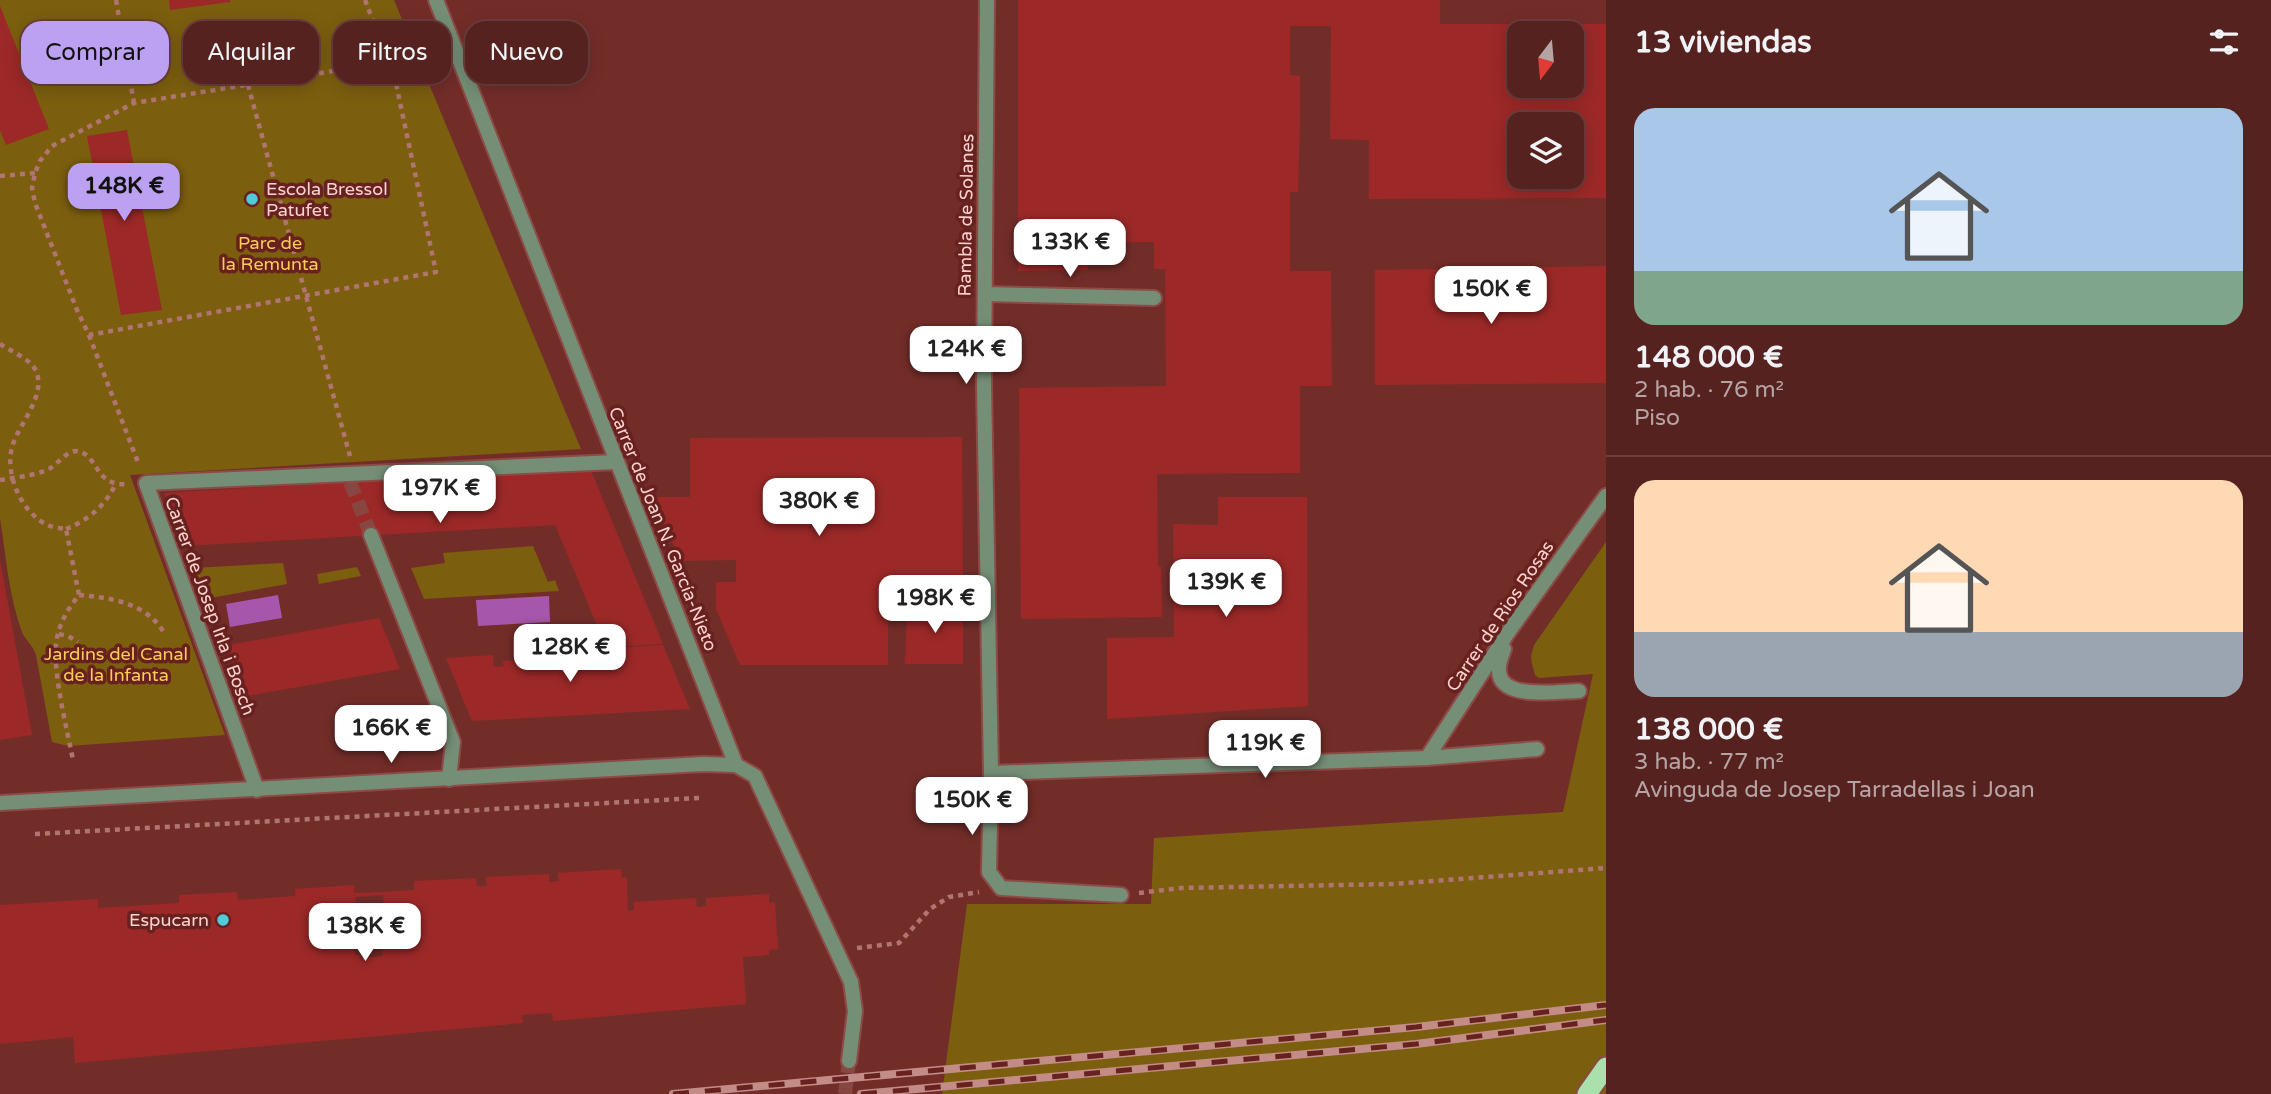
<!DOCTYPE html>
<html lang="es">
<meta charset="utf-8">
<style>
body{margin:0;font-family:"Varela Round",sans-serif;background:#5c2a28;color:#f1f3f6;height:100vh;display:flex;flex-direction:column;font-size:26px;white-space:nowrap}
*{box-sizing:border-box;margin:0}
p{font-size:23px;color:#b6a4a4}
.icon{flex:none;width:38px;height:38px;fill:none;stroke:currentColor;stroke-width:2;stroke-linecap:round;stroke-linejoin:round}
.map{position:relative;flex:1;overflow:hidden}
.side{display:flex;flex-direction:column;background:#56221f;width:665px}
.side>*{flex:none}
.banner{position:absolute;left:21px;top:21px;width:665px;height:63px;display:flex;gap:14px}
.needle{width:46px;rotate:196deg}
.controls{position:absolute;left:1507px;top:21px;display:grid;gap:14px}
.controls a{display:grid;place-items:center;width:77px;height:77px;border-radius:14px;background:#56221f;box-shadow:0 4px 18px #0003,0 0 0 2px #6c3f3d;font-size:35px}
.price{position:absolute;translate:-50% -60px;padding:0 16px;border-radius:14px;background:#fff;color:#222;font-size:23px;line-height:46px;filter:drop-shadow(0 2px 4px #0008)}
.price::after{content:'';position:absolute;left:50%;top:42px;width:21px;height:16px;margin-left:-10px;background:inherit;clip-path:polygon(0 0,100% 0,50% 100%)}
.price.current{background:#bca0f2;color:#111}
ul{padding:0;list-style:none}
li{display:grid;align-content:center;gap:14px;height:371px;padding:0 28px}
li+li{border-top:2px solid #6c3f3d}
li span{display:grid;place-items:center;height:217px;border-radius:21px;color:#555}
li>.icon{margin-inline-start:auto}
span .icon{width:126px;height:126px;fill:#fffc;stroke-width:1}
li b{font-size:30px}
h2{display:flex;justify-content:space-between;align-items:center;height:84px;padding:0 28px;font-size:30px}
.chip{padding:0 24px;border-radius:21px;background:#56221f;box-shadow:0 4px 18px #0003,0 0 0 2px #6c3f3d;font-size:24px;line-height:63px}
.chip.current{background:#bca0f2;color:#111}
main{display:flex;flex:1;min-height:0}
.map>svg:first-child{display:block}
.green{fill:#7c5e0f}
.water{fill:#a757ab}
.building{fill:#9c2928;fill-rule:evenodd}
.lines{fill:none;stroke-linecap:round;stroke-linejoin:round}
.minor-tunnel{stroke:#884641;stroke-width:14;stroke-dasharray:14 7;stroke-linecap:butt}
.minor-casing{stroke:#8c4b46;stroke-width:18}
.trunk-casing{stroke:#8c4b46;stroke-width:23}
.path{stroke:#b07571;stroke-width:4.5;stroke-dasharray:5 5;stroke-linecap:butt}
.minor{stroke:#758e76;stroke-width:14}
.trunk{stroke:#a9e0ac;stroke-width:19}
.rail-casing{stroke:#c38c87;stroke-width:8}
.rail{stroke:#67211f;stroke-width:5;stroke-dasharray:16;stroke-linecap:butt}
.poi-dot{fill:#52cbd9;stroke:#67211f;stroke-width:2.5}
.labels{text-anchor:middle;dominant-baseline:central;stroke-width:7;stroke-linejoin:round;paint-order:stroke}
.poi-label{font-size:18px;fill:#fdd1cc;stroke:#67211f;text-anchor:start}
.street-label{font-size:18px;fill:#fdd1cc;stroke:#67211f}
.park-label{font-size:18px;fill:#fecc55;stroke:#67211f}
</style>
<main>
<div class="map">
<svg width="1606" height="1094" viewBox="0 0 1606 1094">
<rect width="100%" height="100%" fill="#732d29"/>
<g class="green">
<path d="M0,0H394L581,449L130,475L225,735L68,746L52,742L36,655C33,645 26,641 22,632C9,597 6,556 0,518Z"/>
<polygon points="1606,542 1606,1094 942,1094 967,904 1151,904 1154,838 1563,812 1593,674 1539,678 1535,675 1532,664 1531,656 1534,645"/>
<polygon points="533,546 548,582 555,580 559,591 424,599 411,568 445,563 443,553"/>
<polygon points="283,563 287,584 205,599 193,568"/>
<polygon points="357,567 361,576 319,584 317,574"/>
</g>
<g class="water">
<polygon points="278,595 282,618 230,627 226,604"/>
<polygon points="549,596 550,622 478,626 476,600"/>
</g>
<g class="building">
<polygon points="169,0 230,0 230,2 170,10"/>
<path d="M1018,0H1440V24H1606V198L1369,199V140L1330,139L1331,26H1290V75L1300,76V123L1298,192H1290V271H1331L1332,386H1300V473L1157,474L1158,566L1161,567L1162,617L1021,619L1019,388L1166,386L1165,269H1154V242H1087L1088,270L1018,271ZM1519,33H1572V86H1519ZM1519,124H1572V177H1519Z"/>
<polygon points="0,6 49,129 6,145 0,130"/>
<polygon points="127,130 162,310 121,315 87,136"/>
<polygon points="1606,266 1606,383 1375,385 1375,270"/>
<polygon points="962,437 963,581 888,581 888,665 740,665 716,609 716,582 736,582 736,560 682,561 649,497 690,497 690,438"/>
<polygon points="590,468 663,644 606,647 555,525 184,546 164,493"/>
<polygon points="1218,497 1307,497 1308,706 1107,719 1107,638 1174,637 1173,524 1218,525"/>
<polygon points="0,560 32,735 0,740"/>
<polygon points="963,606 963,664 905,664 907,607"/>
<polygon points="379,618 400,669 242,697 223,646"/>
<polygon points="663,645 690,709 472,721 446,658 493,655 494,667 504,666 503,661 550,658 551,664 560,664 560,651"/>
<path d="M621,869L622,878H627L628,911L634,910L633,902L696,898L697,907L706,906V898L769,894V903L775,902L778,949L769,950V955L743,957L746,1004L553,1021L552,1013L522,1015L523,1023L75,1063L73,1037L0,1044V905L98,899V908L179,903V895L237,892L238,900L295,896V889L354,885V893L383,892L414,890V881L476,878L477,886H487L486,877L549,874V882L559,881L558,873ZM383,895L386,948H382L383,956L361,958L360,954L355,955V949H360L355,897Z"/>
</g>
<g class="lines">
<g class="minor-tunnel">
<polyline points="350,482 371,535"/>
<polyline points="845,1094 849,1061"/>
</g>
<g class="minor-casing">
<g id="minor">
<polyline points="436,0 736,765 755,776 851,982 855,1011 849,1061"/>
<polyline points="987,0 984,386 991,773 989,872 1001,888 1121,895"/>
<polyline points="985,294 1154,298"/>
<polyline points="371,535 453,742 449,779"/>
<path d="M1504,649C1502,655 1498,664 1499,671C1500,701 1559,691 1579,691"/>
<polyline points="1427,758 1507,634 1606,496"/>
<polyline points="991,773 1427,758 1537,749"/>
<polyline points="257,790 146,483 616,462"/>
<polyline points="0,803 703,764 736,765"/>
</g>
</g>
<g class="trunk-casing">
<polyline id="trunk" points="1587,1094 1606,1067"/>
</g>
<g class="path">
<polyline points="116,0 134,103"/>
<polyline points="365,0 395,79 436,272 89,335 77,310 35,203 32,188 35,173 40,161 52,146 134,103 389,62"/>
<polyline points="248,85 350,456"/>
<polyline points="0,176 35,173"/>
<polyline points="89,335 139,465"/>
<path d="M0,344C11,351 28,358 35,369C48,393 20,423 13,444C3,473 22,515 50,526C55,528 61,528 66,529L79,595C67,610 58,625 56,645C53,674 67,729 73,760"/>
<path d="M0,480C16,477 34,476 49,469C57,465 66,451 76,451C99,453 93,487 128,484"/>
<path d="M66,529C87,521 106,505 115,485"/>
<path d="M79,595C111,598 144,602 163,631"/>
<polyline points="59,634 68,636 78,642"/>
<polyline points="35,834 699,798"/>
<polyline points="1139,893 1181,888 1393,884 1606,868"/>
<polyline points="857,948 899,943 930,909 949,897 979,892"/>
</g>
<use href="#minor" class="minor"/>
<use href="#trunk" class="trunk"/>
<g class="rail-casing">
<g id="rail">
<polyline points="673,1094 1416,1027 1606,1005"/>
<polyline points="861,1094 1416,1044 1606,1020"/>
</g>
</g>
<use href="#rail" class="rail"/>
</g>
<g class="poi-dot">
<circle cx="252" cy="199" r="7"/>
<circle cx="223" cy="920" r="7"/>
</g>
<g class="labels">
<g class="poi-label">
<text x="266" y="189">Escola Bressol<tspan x="266" dy="21">Patufet</tspan></text>
<text x="209" y="920" text-anchor="end">Espucarn</text>
</g>
<g class="street-label">
<text transform="translate(966 215) rotate(-89)">Rambla de Solanes</text>
<text transform="translate(663 529) rotate(68)">Carrer de Joan N. García-Nieto</text>
<text transform="translate(210 606) rotate(70)">Carrer de Josep Irla i Bosch</text>
<text transform="translate(1500 616) rotate(-56)">Carrer de Rios Rosas</text>
</g>
<g class="park-label">
<text x="270" y="243">Parc de<tspan x="270" dy="21">la Remunta</tspan></text>
<text x="116" y="654">Jardins del Canal<tspan x="116" dy="21">de la Infanta</tspan></text>
</g>
</g>
</svg>
<div class="controls">
<a><svg class="needle" viewBox="-14 -14 28 28"><path d="M0-13l5 13h-10z" fill="#e53935"/><path d="M0 13l5-13h-10z" fill="#b6a4a4"/></svg></a>
<a><svg class="icon" aria-label="layers" viewBox="0 0 24 24"><path d="M12 4l9 5-9 5-9-5zM3 14l9 5 9-5"/></svg></a>
</div>
<b class="price current" style="left:124px;top:223px">148K €</b>
<b class="price" style="left:1070px;top:279px">133K €</b>
<b class="price" style="left:1491px;top:326px">150K €</b>
<b class="price" style="left:966px;top:386px">124K €</b>
<b class="price" style="left:440px;top:525px">197K €</b>
<b class="price" style="left:819px;top:538px">380K €</b>
<b class="price" style="left:1226px;top:619px">139K €</b>
<b class="price" style="left:935px;top:635px">198K €</b>
<b class="price" style="left:570px;top:684px">128K €</b>
<b class="price" style="left:391px;top:765px">166K €</b>
<b class="price" style="left:1265px;top:780px">119K €</b>
<b class="price" style="left:972px;top:837px">150K €</b>
<b class="price" style="left:365px;top:963px">138K €</b>
<div class="banner">
<a class="chip current">Comprar</a>
<a class="chip">Alquilar</a>
<a class="chip">Filtros</a>
<a class="chip">Nuevo</a>
</div>
</div>
<section class="side">
<h2>13 viviendas<svg class="icon" aria-label="filters" viewBox="0 0 24 24"><path d="M4 7h16M4 17h16"/><circle cx="9" cy="7" r="2"/><circle cx="15" cy="17" r="2"/></svg></h2>
<ul>
<li><span style="background:linear-gradient(#a9c7e8 75%,#7fa58c 0)"><svg class="icon" aria-label="home" viewBox="0 0 24 24"><path d="M3 11l9-7 9 7M6 9v11h12V9"/></svg></span><div><b>148 000 €</b><p>2 hab. · 76 m²</p><p>Piso</p></div></li>
<li><span style="background:linear-gradient(#ffd9b3 70%,#9aa5b1 0)"><svg class="icon" aria-label="home" viewBox="0 0 24 24"><path d="M3 11l9-7 9 7M6 9v11h12V9"/></svg></span><div><b>138 000 €</b><p>3 hab. · 77 m²</p><p>Avinguda de Josep Tarradellas i Joan</p></div></li>
</ul>
</section>
</main>
